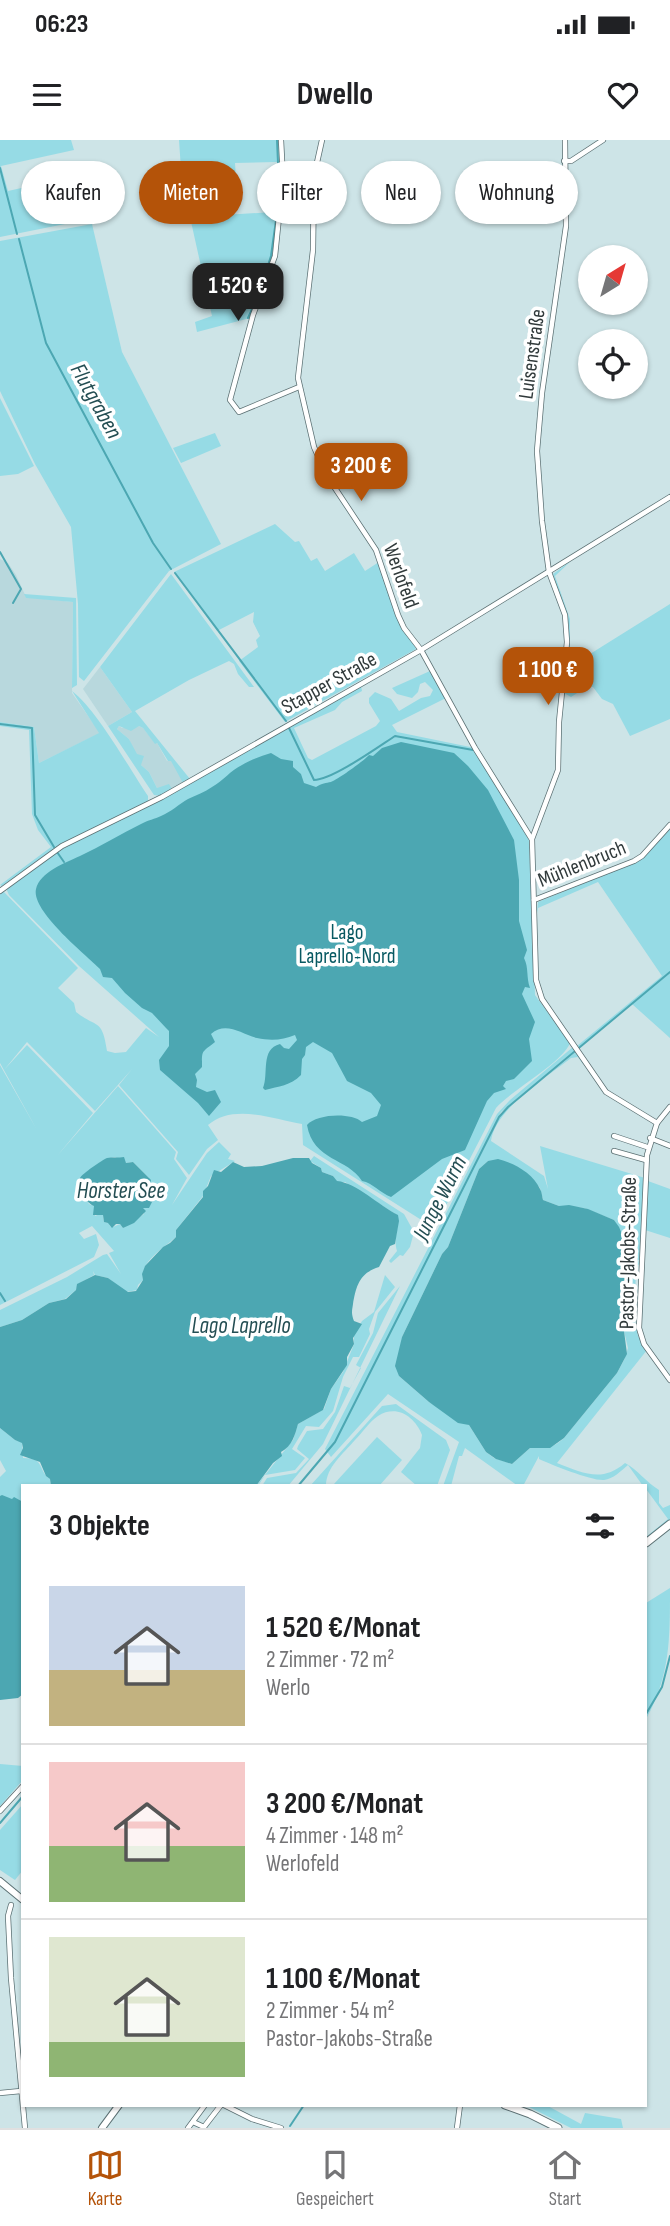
<!DOCTYPE html>
<html lang="de">
<meta charset="utf-8">
<style>
body{margin:0;font-family:"Sofia Sans Condensed",sans-serif;background:#f6f6f6;color:#202124;height:100vh;display:flex;flex-direction:column;font-size:26px;white-space:nowrap}
*{box-sizing:border-box;margin:0}
p{font-size:23px;color:#757577}
.icon{flex:none;width:38px;height:38px;fill:none;stroke:currentColor;stroke-width:2;stroke-linecap:round;stroke-linejoin:round}
.map{position:relative;flex:1;overflow:hidden}
.drawer{position:absolute;left:21px;top:1344px;width:626px;height:623px;display:flex;flex-direction:column;background:#fff;border-radius:0px;box-shadow:0 2px 5px #0004}
.drawer>*{flex:none}
.guide{position:absolute;left:21px;top:21px;width:628px;height:63px;display:flex;gap:14px}
.needle{width:46px;rotate:37deg}
.buttons{position:absolute;left:578px;top:105px;display:grid;gap:14px}
.buttons a{display:grid;place-items:center;width:70px;height:70px;border-radius:50%;background:#fff;box-shadow:0 2px 5px #0004;font-size:35px}
.price{position:absolute;translate:-50% -60px;padding:0 16px;border-radius:14px;background:#b45309;color:#fff;font-size:23px;line-height:46px;filter:drop-shadow(0 2px 4px #0008)}
.price::after{content:'';position:absolute;left:50%;top:42px;width:21px;height:16px;margin-left:-10px;background:inherit;clip-path:polygon(0 0,100% 0,50% 100%)}
.price.current{background:#222;color:#fff}
ul{padding:0;list-style:none}
li{display:flex;align-items:center;gap:21px;height:175px;padding:0 28px}
li+li{border-top:2px solid #e0e0e0}
li span{display:grid;place-items:center;flex:none;width:196px;height:140px;border-radius:0px;color:#555}
li>.icon{margin-inline-start:auto}
span .icon{width:84px;height:84px;fill:#fffc;stroke-width:1}
li b{font-size:30px}
h2{display:flex;justify-content:space-between;align-items:center;height:84px;padding:0 28px;font-size:30px}
.chip{padding:0 24px;border-radius:32px;background:#fff;box-shadow:0 2px 5px #0004;font-size:24px;line-height:63px}
.chip.current{background:#b45309;color:#fff}
.status{display:flex;justify-content:space-between;align-items:center;height:49px;padding:0 35px;background:#fff;direction:ltr}
.status svg{height:19px;fill:currentColor}
header{display:flex;justify-content:space-between;align-items:center;height:91px;padding:0 28px;background:#fff;font-size:32px;font-weight:700}
.tabs{display:flex;justify-content:space-around;align-items:center;height:98px;border-top:2px solid #e0e0e0;background:#fff;font-size:19px;color:#757577}
.tabs a{display:grid;justify-items:center;gap:4px}
.tabs .current{color:#b45309}
.map>svg:first-child{display:block}
.built{fill:#b8d8dd}
.green{fill:#96dbe5;fill-rule:evenodd}
.water{fill:#4ca7b2}
.lines{fill:none;stroke-linecap:round;stroke-linejoin:round}
.stream{stroke:#4ca7b2;stroke-width:2}
.street-casing{stroke:#5c7174;stroke-width:6}
.secondary-casing{stroke:#5c7174;stroke-width:8}
.primary-casing{stroke:#5c7174;stroke-width:9}
.street{stroke:#fff;stroke-width:4.5}
.secondary{stroke:#fff;stroke-width:6}
.primary{stroke:#fff;stroke-width:7}
.labels{text-anchor:middle;dominant-baseline:central;stroke-width:7;stroke-linejoin:round;paint-order:stroke}
.street-label{font-size:21px;fill:#313a3b;stroke:#fff}
.park-label{font-size:21px;fill:#085962;stroke:#fff}
.water-label{font-size:23px;font-style:italic;fill:#244e53;stroke:#fff}
</style>
<div class="status"><b>06:23</b><svg viewBox="0 0 49 12"><path d="M0 12V9h3v3zM5 12V6h3v6zM10 12V3h3v9zM15 12V0h3v12zM26 1h20v11H26zM47 4h2v5h-2z"/></svg></div>
<header><svg class="icon" aria-label="menu" viewBox="0 0 24 24"><path d="M4 6h16M4 12h16M4 18h16"/></svg>Dwello<svg class="icon" aria-label="heart" viewBox="0 0 24 24"><path d="M12 20l-8-8c-3-5 5-10 8-4 3-6 11-1 8 4z"/></svg></header>
<div class="map">
<svg width="670" height="1988" viewBox="0 0 670 1988">
<rect width="100%" height="100%" fill="#cde4e7"/>
<g class="built">
<polygon points="0,419 8,423 16,435 26,457 73,462 72,553 100,593 39,623 34,587 0,582"/>
<polygon points="100,527 132,572 108,586 83,549"/>
<polygon points="119,586 122,588 139,586 143,588 155,603 157,603 167,621 171,620 184,642 171,650 157,648 149,632 141,625 129,599 117,589"/>
</g>
<g class="green">
<polygon points="0,0 71,0 74,10 1,26 8,51 80,35 90,79 0,97"/>
<polygon points="179,0 279,0 281,44 276,44 277,22 235,23 238,70 184,74"/>
<polygon points="275,72 278,74 272,118 250,178 197,192 195,182 212,176 190,77"/>
<polygon points="92,84 122,212 221,404 169,431 84,541 79,537 78,464 71,387 35,324 0,251 0,101"/>
<polygon points="0,258 34,326 18,334 0,336"/>
<polygon points="215,293 221,306 181,323 173,308"/>
<polygon points="275,384 295,402 299,401 311,421 317,418 325,431 354,413 365,431 379,422 393,465 416,509 285,582 239,521 258,507 256,500 260,496 253,482 254,472 217,491 174,432"/>
<polygon points="571,421 555,436 570,479 570,521 574,524 670,464 670,579 630,596 613,564 602,559 593,547 588,546 571,557 564,553 569,486 553,434"/>
<path d="M171,434L254,547H249L238,534L234,524L229,521L189,540L135,571L190,639L283,585L287,587L361,546L362,551L342,562L335,570L294,588L308,618L312,620L376,586L380,581L369,563V558L375,552L391,559L399,571L421,558L430,556L433,550L425,542L420,544L418,552L412,558L397,554L392,548L430,531L446,558L392,585L397,592L475,608L529,700L535,855L570,903C563,922 512,950 496,968L438,1081L425,1073L422,1077L425,1079L423,1081L303,1005L302,984C273,979 233,963 208,985L218,1000L207,1009L189,1035L176,1019L178,1012L119,945L132,929L95,971L27,902L4,930L27,905L93,973L57,1016L118,946L176,1012L174,1019L187,1038L172,1065L207,1013L219,1002L231,1014L228,1019L235,1021L211,1036L203,1056L176,1090V1097C164,1108 140,1121 143,1140L138,1145L137,1150L126,1152L108,1138L95,1135L93,1131L94,1135L78,1144L76,1150L65,1159L49,1163L22,1180L0,1187V1170L67,1137L103,1115L107,1114L121,1134L109,1113L114,1111L92,1086L79,1093L84,1099L96,1094L99,1105L94,1117L0,1165V925L37,990L0,923V753L3,751L78,828L58,848L74,863L76,872C98,889 102,878 107,911L115,913L126,912L146,888L159,897L79,826L9,755L5,746L12,739L2,746L0,745L51,707L38,690L32,674L29,590L0,586V582L34,587L39,623L99,593L72,551C97,570 129,628 148,656V661L161,656L154,655L108,586L132,572L100,527ZM119,586L131,591L139,586L143,588L155,604L157,603L168,621H171L183,643L172,649L169,644L157,648L149,632L141,625L144,616L137,614L129,599L117,589ZM115,1017L126,1023L133,1022L149,1038V1048L153,1053L147,1066L143,1068L144,1074L123,1088L120,1084L113,1087L110,1086L109,1083L104,1082L103,1075L100,1074L95,1076L94,1066L89,1064L80,1051C87,1034 96,1020 115,1017Z"/>
<polygon points="24,454 76,458 77,545 72,548 73,462 26,458"/>
<polygon points="670,688 670,898 632,864 580,907 577,906 662,836 598,742 538,768 536,778 538,762 635,722"/>
<path d="M573,907L576,910L501,972L444,1084L502,973L577,911L584,921L583,924L578,917L571,918C547,937 495,969 491,1001L544,1036L548,1049L540,1006L645,1038L641,1120H638L639,1124L636,1128L634,1186L637,1189L638,1196L647,1210L557,1323C583,1333 602,1343 625,1323C638,1330 646,1342 659,1350V1363L663,1368L670,1365V1380L646,1400V1397L668,1379L646,1349V1346H643L628,1325C621,1331 613,1339 604,1340C592,1341 552,1325 539,1319V1316L523,1346H518L465,1308L462,1316H459L451,1346H443L459,1302L388,1254L331,1317L325,1309L497,974L510,960ZM488,1021L529,1035L540,1048L543,1060L559,1066L584,1068L614,1080L625,1101L624,1127L629,1153L624,1191L628,1208L624,1220L617,1233L564,1298C550,1311 546,1305 530,1308L512,1324L494,1318L486,1312L469,1285L429,1262L399,1236L402,1197L442,1114L448,1107L479,1029Z"/>
<path d="M314,1016L404,1074L414,1092L410,1107L403,1116L400,1115L391,1123L389,1121L397,1111C393,1096 400,1090 397,1075L345,1042H337L333,1036L322,1032L321,1028L310,1021Z"/>
<polygon points="648,1041 670,1049 670,1098 645,1090"/>
<polygon points="385,1135 395,1147 375,1172 369,1189 370,1194 359,1217 353,1217 343,1237 333,1271 319,1287 306,1286 292,1309 305,1318 295,1330 265,1335 258,1346 256,1346 293,1300 298,1284 324,1269 331,1249 343,1232 354,1204 354,1195 362,1181 374,1172"/>
<polygon points="400,1146 323,1304 288,1346 262,1346 267,1338 296,1333 309,1319 297,1309 298,1306 307,1291 323,1289 335,1272 344,1246 350,1248 361,1228 356,1225 373,1193 378,1173"/>
<path d="M396,1264L446,1300L450,1310L437,1346H417L401,1332L420,1308L422,1295C415,1277 397,1264 378,1276C369,1282 362,1293 355,1300C343,1314 326,1327 326,1346H310L382,1266Z"/>
<path d="M0,1288L15,1300L22,1302L23,1318C46,1318 37,1330 50,1339L51,1346H23V1362L0,1356V1337L6,1331L0,1320Z"/>
<polygon points="377,1297 402,1320 379,1346 336,1346 334,1344"/>
<path d="M670,1448C670,1499 670,1536 646,1579V1463Z"/>
<polygon points="0,1624 23,1626 23,1640 0,1666"/>
<polygon points="23,1664 23,1730 15,1740 0,1730 0,1690"/>
<polygon points="525,1965 546,1965 581,1984 585,1973 621,1979 623,1988 571,1988"/>
</g>
<g class="water">
<path d="M401,602L454,613L468,626L488,650L514,700L519,740V781L527,810L524,818C529,828 526,837 530,848L525,847L522,854L535,882L529,899L532,921L514,939L506,941L503,946L506,949L494,953L487,961L465,1010L442,1019L391,1057C380,1053 373,1043 362,1041C348,1018 313,1021 307,985C316,974 351,972 362,982L377,976L381,965L371,953L347,941L332,913L313,902L306,907L305,915L302,919L301,935C290,946 279,946 265,950L263,948C269,934 260,909 280,904L284,908L289,909L297,900L295,895C283,900 271,901 257,898C241,894 226,881 211,894L215,902C201,913 202,910 202,927L195,934L197,940L196,947L207,952L215,950L221,962L209,976L198,963L160,930L159,920L169,906V891L166,888L152,873L142,868L125,853L112,838L103,837L100,829C85,814 31,771 36,749C40,732 65,723 80,716C101,706 121,694 141,684C148,680 155,679 161,676C171,672 179,664 188,659C196,655 205,652 212,647C223,641 231,630 242,625C250,620 261,616 271,613L281,619L293,621V627L301,634L304,643L316,647C322,643 326,643 331,642C337,640 365,620 369,615L373,616L382,608Z"/>
<path d="M124,1017L126,1023L133,1022L151,1040L149,1047L155,1051L152,1057L153,1060L149,1068H143L146,1071L134,1083L123,1088L120,1084H116L112,1088L108,1083L104,1082L103,1075H93L94,1066C85,1062 77,1049 80,1038C82,1034 102,1020 107,1018C112,1017 119,1018 124,1017Z"/>
<path d="M293,1018H309L312,1023L321,1028L322,1032L333,1036L337,1041C357,1043 378,1065 398,1075L399,1081L395,1104L390,1106L379,1127C359,1133 356,1147 353,1164C352,1171 351,1173 354,1181L362,1184L353,1198L354,1204L347,1217V1225L331,1249L323,1270L298,1284C295,1295 292,1306 281,1312L282,1316L273,1323L256,1346H51L50,1339L46,1336L40,1322L20,1315L23,1308L22,1303L15,1300L0,1288V1187L22,1180L49,1163L66,1159L76,1150L77,1144L95,1135L108,1138L128,1152L136,1151L143,1140L142,1134L145,1126L163,1107L170,1103L176,1097V1090L203,1057V1051L208,1046L214,1030L221,1032L233,1022L244,1027L262,1026Z"/>
<path d="M498,1019C514,1023 533,1033 540,1049C542,1052 542,1057 543,1060L559,1066L569,1065L588,1069L614,1080L619,1087L625,1101L624,1127L628,1144L627,1173L624,1191L627,1214L617,1233L564,1298L550,1308H530L512,1324L496,1319L486,1312L469,1285L458,1283L429,1262L399,1236L395,1226L402,1197L442,1114L448,1107L479,1029L488,1021Z"/>
<polygon points="2,1355 12,1359 14,1357 23,1362 23,1554 18,1558 0,1560 0,1356"/>
</g>
<g class="lines">
<g class="stream">
<polyline points="277,0 279,46"/>
<polyline points="0,28 17,94"/>
<polyline points="277,67 278,61"/>
<polyline points="19,99 46,203 153,403 171,429"/>
<polyline points="262,144 271,116 277,73"/>
<polyline points="248,178 258,156"/>
<polyline points="0,412 21,449 13,463"/>
<polyline points="175,433 286,581"/>
<polyline points="0,584 32,588 35,675 54,707"/>
<path d="M289,588L314,640C332,640 378,607 395,596L473,610"/>
<polyline points="57,712 64,722"/>
<polyline points="0,1153 5,1161"/>
<polyline points="298,1346 335,1302 499,977 508,967 670,832"/>
<polyline points="646,1574 662,1547 670,1516"/>
<polyline points="0,1683 23,1656"/>
<polyline points="290,1986 304,1965"/>
</g>
<g class="street-casing">
<g id="street">
<polyline points="281,0 283,38 275,116 253,175 230,260 239,272 299,247"/>
<polyline points="322,0 314,36 313,110 298,238 314,307 327,336 376,410 398,475 404,488 421,510 475,608 531,698"/>
<polyline points="565,0 566,86 542,253 537,311 542,381 549,432 565,475 567,502 559,582 558,630 532,699 536,840 542,859 606,952 657,983 647,1015 639,1188 644,1204 670,1240"/>
<polyline points="564,21 571,21 603,0"/>
<polyline points="0,751 62,706 162,657 421,510 670,357"/>
<polyline points="534,760 634,721 642,716 670,685"/>
<polyline points="657,983 670,967"/>
<polyline points="614,996 647,1007"/>
<polyline points="650,998 670,1006"/>
<polyline points="614,1011 646,1020"/>
<polyline points="0,1671 23,1646"/>
<polyline points="11,1765 8,1776 11,1838 25,1988"/>
<polyline points="0,1953 21,1951"/>
<polyline points="224,1965 252,1979 281,1988"/>
<polyline points="193,1982 204,1987 221,1965"/>
<polyline points="188,1988 205,1965"/>
<polyline points="457,1988 460,1965"/>
</g>
</g>
<g class="secondary-casing">
<g id="secondary">
<polyline points="0,1741 23,1760"/>
<polyline points="102,1988 119,1965"/>
</g>
</g>
<g class="primary-casing">
<g id="primary">
<polyline points="646,1403 670,1384"/>
<polyline points="505,1965 530,1974 558,1988"/>
</g>
</g>
<use href="#street" class="street"/>
<use href="#secondary" class="secondary"/>
<use href="#primary" class="primary"/>
</g>
<g class="labels">
<g class="street-label">
<text transform="translate(532 214) rotate(-82)">Luisenstraße</text>
<text transform="translate(401 436) rotate(70)">Werlofeld</text>
<text transform="translate(329 543) rotate(-29)">Stapper Straße</text>
<text transform="translate(582 724) rotate(-22)">Mühlenbruch</text>
<text transform="translate(628 1113) rotate(-89)">Pastor-Jakobs-Straße</text>
</g>
<g class="park-label">
<text x="347" y="792">Lago<tspan x="347" dy="24">Laprello-Nord</tspan></text>
</g>
<g class="water-label">
<text transform="translate(96 261) rotate(61)">Flutgraben</text>
<text x="121" y="1051">Horster See</text>
<text transform="translate(440 1058) rotate(-63)">Junge Wurm</text>
<text x="241" y="1186">Lago Laprello</text>
</g>
</g>
</svg>
<div class="buttons">
<a><svg class="needle" viewBox="-14 -14 28 28"><path d="M0-13l5 13h-10z" fill="#e53935"/><path d="M0 13l5-13h-10z" fill="#757577"/></svg></a>
<a><svg class="icon" aria-label="locate" viewBox="0 0 24 24"><circle cx="12" cy="12" r="6"/><path d="M12 2v4M12 18v4M2 12h4M18 12h4"/></svg></a>
</div>
<b class="price current" style="left:238px;top:183px">1 520 €</b>
<b class="price" style="left:361px;top:363px">3 200 €</b>
<b class="price" style="left:548px;top:567px">1 100 €</b>
<div class="guide">
<a class="chip">Kaufen</a>
<a class="chip current">Mieten</a>
<a class="chip">Filter</a>
<a class="chip">Neu</a>
<a class="chip">Wohnung</a>
</div>
<section class="drawer">
<h2>3 Objekte<svg class="icon" aria-label="filters" viewBox="0 0 24 24"><path d="M4 7h16M4 17h16"/><circle cx="9" cy="7" r="2"/><circle cx="15" cy="17" r="2"/></svg></h2>
<ul>
<li><span style="background:linear-gradient(#c9d6e8 60%,#c2b280 0)"><svg class="icon" aria-label="home" viewBox="0 0 24 24"><path d="M3 11l9-7 9 7M6 9v11h12V9"/></svg></span><div><b>1 520 €/Monat</b><p>2 Zimmer · 72 m²</p><p>Werlo</p></div></li>
<li><span style="background:linear-gradient(#f6c9c9 60%,#8fb573 0)"><svg class="icon" aria-label="home" viewBox="0 0 24 24"><path d="M3 11l9-7 9 7M6 9v11h12V9"/></svg></span><div><b>3 200 €/Monat</b><p>4 Zimmer · 148 m²</p><p>Werlofeld</p></div></li>
<li><span style="background:linear-gradient(#dfe7d0 75%,#8fb573 0)"><svg class="icon" aria-label="home" viewBox="0 0 24 24"><path d="M3 11l9-7 9 7M6 9v11h12V9"/></svg></span><div><b>1 100 €/Monat</b><p>2 Zimmer · 54 m²</p><p>Pastor-Jakobs-Straße</p></div></li>
</ul>
</section>
</div>
<nav class="tabs">
<a class="current"><svg class="icon" aria-label="map" viewBox="0 0 24 24"><path d="M3 6l6-2 6 2 6-2v14l-6 2-6-2-6 2zM9 4v14M15 6v14"/></svg>Karte</a>
<a><svg class="icon" aria-label="saved" viewBox="0 0 24 24"><path d="M7 4h10v16l-5-4-5 4z"/></svg>Gespeichert</a>
<a><svg class="icon" aria-label="home" viewBox="0 0 24 24"><path d="M3 11l9-7 9 7M6 9v11h12V9"/></svg>Start</a>
</nav>
